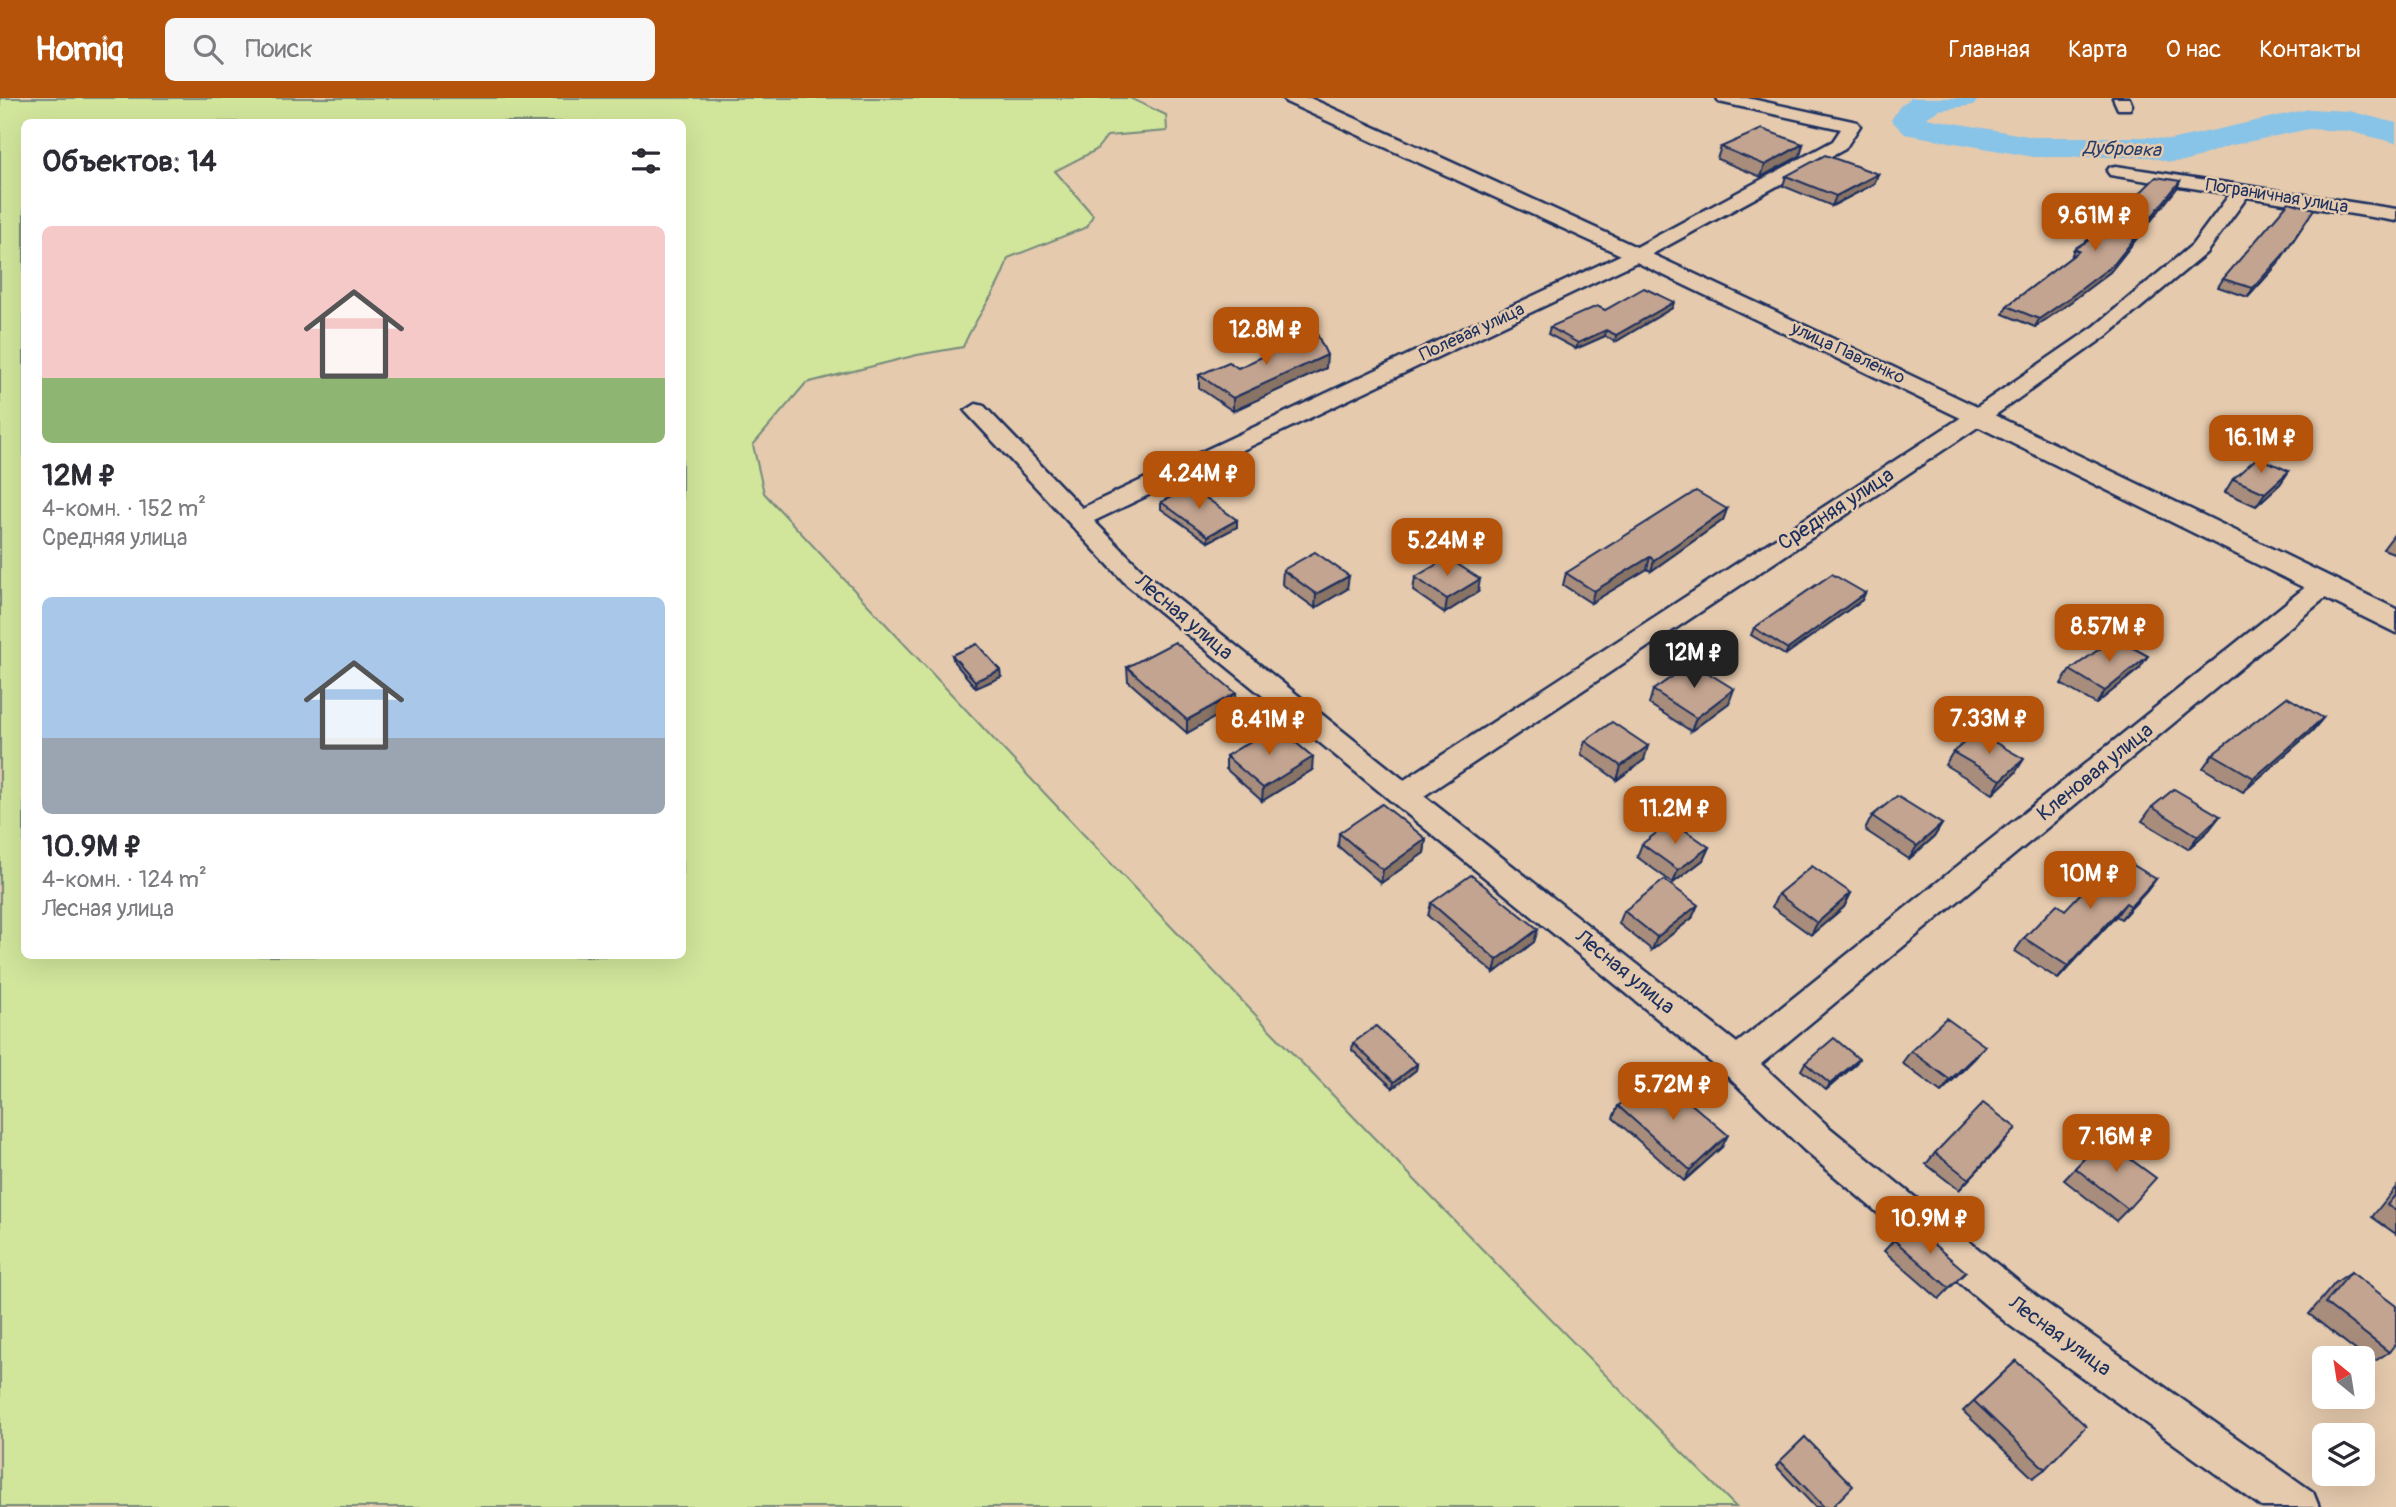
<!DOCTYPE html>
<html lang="ru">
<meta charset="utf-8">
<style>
body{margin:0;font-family:Pangolin,sans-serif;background:#f7f7f7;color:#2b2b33;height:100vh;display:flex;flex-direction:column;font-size:26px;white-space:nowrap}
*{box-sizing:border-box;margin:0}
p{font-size:23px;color:#7c7c81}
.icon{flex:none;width:38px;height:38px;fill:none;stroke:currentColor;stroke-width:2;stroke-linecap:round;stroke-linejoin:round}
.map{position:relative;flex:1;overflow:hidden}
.drawer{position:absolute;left:21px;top:21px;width:665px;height:840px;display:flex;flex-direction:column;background:#fff;border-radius:10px;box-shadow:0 7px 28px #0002}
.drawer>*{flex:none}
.needle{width:46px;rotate:330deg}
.tools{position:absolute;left:2312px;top:1248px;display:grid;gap:14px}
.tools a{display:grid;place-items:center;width:63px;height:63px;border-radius:10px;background:#fff;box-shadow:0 7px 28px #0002;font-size:35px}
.price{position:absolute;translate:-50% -60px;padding:0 16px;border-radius:14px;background:#b45309;color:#fff;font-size:23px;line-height:46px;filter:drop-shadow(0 2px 4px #0008)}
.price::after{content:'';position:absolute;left:50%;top:42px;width:21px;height:16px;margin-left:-10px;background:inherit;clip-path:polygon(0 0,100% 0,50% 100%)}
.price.active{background:#222;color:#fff}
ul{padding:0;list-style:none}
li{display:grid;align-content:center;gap:14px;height:371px;padding:0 21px}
li span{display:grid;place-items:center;height:217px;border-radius:10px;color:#555}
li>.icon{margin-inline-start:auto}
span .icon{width:126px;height:126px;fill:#fffc;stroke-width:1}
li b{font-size:30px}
h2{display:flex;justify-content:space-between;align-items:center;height:84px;padding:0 21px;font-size:30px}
header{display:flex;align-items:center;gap:42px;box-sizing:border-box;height:98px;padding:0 35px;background:#b45309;color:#fff}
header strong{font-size:33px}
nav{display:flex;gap:38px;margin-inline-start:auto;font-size:24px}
.search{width:490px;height:63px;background:#f7f7f7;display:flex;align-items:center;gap:18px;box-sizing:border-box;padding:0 24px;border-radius:10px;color:#7c7c81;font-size:26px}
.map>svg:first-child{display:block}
.green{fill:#d1e69b;stroke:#768a7c;stroke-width:2;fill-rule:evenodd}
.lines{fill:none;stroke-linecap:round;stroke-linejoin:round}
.river{fill:#88c3e8;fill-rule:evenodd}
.minor-casing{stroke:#1b2f5e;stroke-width:5}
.tertiary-casing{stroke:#1b2f5e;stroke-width:5}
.minor{fill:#e5caad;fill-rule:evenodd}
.tertiary{fill:#e5caad;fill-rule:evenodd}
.wall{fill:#a88d7c;stroke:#1b2f5e;stroke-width:2}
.shaded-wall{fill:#887365;stroke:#1b2f5e;stroke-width:2}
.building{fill:#c3a490;stroke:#1b2f5e;stroke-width:2}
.labels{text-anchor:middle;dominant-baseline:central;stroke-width:5;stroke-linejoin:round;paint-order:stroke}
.far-street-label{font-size:18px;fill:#1b2f5e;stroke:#e5caad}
.far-water-label{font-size:19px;font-style:italic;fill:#263e6c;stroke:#e5caad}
.street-label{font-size:21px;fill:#1b2f5e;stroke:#e5caad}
</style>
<header>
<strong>Homiq</strong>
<div class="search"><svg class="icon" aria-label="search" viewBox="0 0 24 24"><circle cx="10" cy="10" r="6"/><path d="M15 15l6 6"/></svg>Поиск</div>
<nav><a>Главная</a><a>Карта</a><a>О нас</a><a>Контакты</a></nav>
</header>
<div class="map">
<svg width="2396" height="1409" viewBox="0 0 2396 1409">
<rect width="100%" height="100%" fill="#e5caad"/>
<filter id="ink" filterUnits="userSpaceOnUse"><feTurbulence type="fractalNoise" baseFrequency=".0143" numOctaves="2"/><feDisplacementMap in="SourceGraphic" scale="14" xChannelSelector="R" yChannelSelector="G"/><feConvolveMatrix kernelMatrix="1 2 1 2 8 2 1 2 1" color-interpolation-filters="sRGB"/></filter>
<g filter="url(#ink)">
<path class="green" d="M0,0H1130L1166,17L1167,33L1107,38L1096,52L1055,73L1093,117L1087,129L1008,160C1000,192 976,217 963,249L917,257L806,285L753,347L764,395C1082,739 1406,1077 1736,1409H0ZM24,24H682V858H24Z"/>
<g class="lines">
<polygon class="river" points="1911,0 1979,0 1974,7 1939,12 1926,20 2034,39 2150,39 2170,42 2309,11 2349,13 2396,25 2396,45 2348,33 2309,31 2228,48 2187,63 2170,64 2150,59 2034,59 1905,36 1891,22 1900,8"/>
<g class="minor-casing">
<g id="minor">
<polygon points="1717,0 1747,0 1857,24 1860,28 1845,51 1645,160 1094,423 1145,475 1404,682 1971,313 2095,228 2192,147 2230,96 2116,78 2110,77 2107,73 2110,69 2116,68 2396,111 2396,123 2247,99 2206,155 2109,236 1987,323 1424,698 1737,945 2313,483 2331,483 2335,489 2331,495 1761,966 1830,1030 2036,1198 2313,1394 2319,1409 2262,1409 2008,1226 1804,1052 1725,976 1127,487 965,313 976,306 984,308 1082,410 1631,152 1833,43 1841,31 1719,4"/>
<polygon points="2113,0 2129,0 2132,7 2130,11 2118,11"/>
</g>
</g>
<g class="tertiary-casing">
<path id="tertiary" d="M1283,0H1310C1675,164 2036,335 2396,511V535L1969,324L1630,161L1286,4Z"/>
</g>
<use href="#minor" class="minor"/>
<use href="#tertiary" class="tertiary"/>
</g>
<g class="wall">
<polygon points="1803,46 1800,58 1761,79 1717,61 1721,49"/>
<polygon points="1878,76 1874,86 1832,108 1783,88 1786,78"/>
<polygon points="2180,83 2177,90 2110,174 2064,209 2035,229 2003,216 2007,208 2071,159 2074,151"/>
<polygon points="2277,167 2248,199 2218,189 2223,181"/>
<polygon points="1674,204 1672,210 1615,244 1605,238 1576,251 1548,236 1550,229 1605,212"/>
<polygon points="1238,270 1326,270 1233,313 1199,290 1199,277"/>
<polygon points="2289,373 2280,386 2256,408 2225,394 2233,381"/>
<polygon points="1161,404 1237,422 1237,429 1208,444 1161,411"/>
<polygon points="1727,411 1723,422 1651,473 1647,471 1591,505 1563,487 1566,475"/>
<polygon points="2396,434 2396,456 2383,451"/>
<polygon points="1283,472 1347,491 1315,510 1282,486"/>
<polygon points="1415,479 1478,494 1445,515 1413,493"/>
<polygon points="1865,495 1862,502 1785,557 1751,537 1754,530"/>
<polygon points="952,557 1001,579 976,590 954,564"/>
<polygon points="1127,569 1236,595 1235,608 1187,635 1128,583"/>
<polygon points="2139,571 2096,606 2061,586 2070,572"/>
<polygon points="1653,592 1729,605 1691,633 1649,606"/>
<polygon points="2323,620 2312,633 2243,694 2203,670 2213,656"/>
<polygon points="1585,643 1644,662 1617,682 1581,656"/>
<polygon points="1953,654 2015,675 1993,696 1945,667"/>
<polygon points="1226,658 1312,672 1262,703 1226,671"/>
<polygon points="2152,709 2220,718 2209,732 2188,751 2142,723"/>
<polygon points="1872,718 1942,726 1934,739 1909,761 1865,732"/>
<polygon points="1339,735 1426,741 1424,755 1381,785 1338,748"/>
<polygon points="1642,746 1709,749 1703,762 1673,785 1637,759"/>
<polygon points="2156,781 2146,794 2121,821 2116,818 2058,881 2015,853 2024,840 2065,812"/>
<polygon points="1851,795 1844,809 1811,837 1772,809 1778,796"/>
<polygon points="1431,805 1538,831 1534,844 1494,875 1428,818"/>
<polygon points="1624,813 1692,820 1652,852 1619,826"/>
<polygon points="1353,945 1417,966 1416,972 1393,990 1352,952"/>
<polygon points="1985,948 1975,960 1941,994 1902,965 1911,953"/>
<polygon points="1805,965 1855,967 1826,992 1801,972"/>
<polygon points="1618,1008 1722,1049 1684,1083 1613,1020"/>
<polygon points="2103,1041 2128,1111 2116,1123 2064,1082"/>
<polygon points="2006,1042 1959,1092 1926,1066 1935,1055"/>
<polygon points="2396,1089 2396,1136 2372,1119"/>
<polygon points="1894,1142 1955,1185 1939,1201 1884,1153"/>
<polygon points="2351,1174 2389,1254 2372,1265 2309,1216 2335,1185"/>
<polygon points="2016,1263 2045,1371 2033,1380 1963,1313"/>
<polygon points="1805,1339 1832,1409 1815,1409 1776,1368"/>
</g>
<g class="shaded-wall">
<polygon points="1803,46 1800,58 1761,79 1765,67"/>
<polygon points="1878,76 1874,86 1832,108 1836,98"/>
<polygon points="2180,83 2177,90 2110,174 2064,209 2035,229 2039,221"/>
<polygon points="2309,119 2277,167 2248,199 2253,190"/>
<polygon points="1674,204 1672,210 1615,244 1616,237"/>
<polygon points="1606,232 1605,238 1576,251 1578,245"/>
<polygon points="1327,257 1326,270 1233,313 1233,300"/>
<polygon points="2289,373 2280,386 2256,408 2265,395"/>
<polygon points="1727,411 1723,422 1651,473 1654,462"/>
<polygon points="1237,422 1237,429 1208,444 1208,438"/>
<polygon points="1650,459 1647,471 1591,505 1594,493"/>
<polygon points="1349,478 1347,491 1315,510 1316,496"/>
<polygon points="1480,481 1478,494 1445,515 1447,501"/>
<polygon points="1865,495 1862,502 1785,557 1788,551"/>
<polygon points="2148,558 2139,571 2096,606 2105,593"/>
<polygon points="1000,572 1001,579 976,590 975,583"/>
<polygon points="1734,591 1729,605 1691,633 1696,620"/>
<polygon points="1236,595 1235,608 1187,635 1187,622"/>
<polygon points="2323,620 2312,633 2243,694 2254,680"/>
<polygon points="1648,648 1644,662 1617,682 1621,668"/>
<polygon points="1313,659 1312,672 1262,703 1263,690"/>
<polygon points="2024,661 2015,675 1993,696 2001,682"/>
<polygon points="2220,718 2209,732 2188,751 2198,738"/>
<polygon points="1942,726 1934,739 1909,761 1917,748"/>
<polygon points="1426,741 1424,755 1381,785 1383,772"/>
<polygon points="1709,749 1703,762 1673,785 1678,772"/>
<polygon points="2156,781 2146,794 2121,821 2131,808"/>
<polygon points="1851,795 1844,809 1811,837 1817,825"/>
<polygon points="2126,805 2116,818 2058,881 2068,868"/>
<polygon points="1698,807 1692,820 1652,852 1657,839"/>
<polygon points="1538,831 1534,844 1494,875 1497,862"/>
<polygon points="1985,948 1975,960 1941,994 1950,982"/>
<polygon points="1859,961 1855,967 1826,992 1830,986"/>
<polygon points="1417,966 1416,972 1393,990 1394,984"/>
<polygon points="2016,1030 2006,1042 1959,1092 1969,1081"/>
<polygon points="1728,1037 1722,1049 1684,1083 1690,1072"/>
</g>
<g class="building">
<polygon points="1762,31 1803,46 1765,67 1721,49"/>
<polygon points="1825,57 1878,76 1836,98 1786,78"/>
<polygon points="2156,79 2180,83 2114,166 2068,201 2039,221 2007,208 2079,153 2074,151 2096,138"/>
<polygon points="2289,104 2314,111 2282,158 2253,190 2223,181"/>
<polygon points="1644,190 1674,204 1616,237 1606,232 1578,245 1550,229 1597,208 1605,212"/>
<polygon points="1316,234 1327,257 1233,300 1199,277 1229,264 1238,270"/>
<polygon points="2258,359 2289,373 2265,395 2233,381"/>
<polygon points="1191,389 1237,422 1208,438 1161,404"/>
<polygon points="1696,393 1727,411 1654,462 1650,459 1594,493 1566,475"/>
<polygon points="1315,454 1349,478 1316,496 1283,472"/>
<polygon points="1448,460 1480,481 1447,501 1415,479"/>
<polygon points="1832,476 1865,495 1788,551 1754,530"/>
<polygon points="2115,540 2148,558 2105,593 2070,572"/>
<polygon points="1175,544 1236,595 1187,622 1127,569"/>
<polygon points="977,546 1000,572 975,583 952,557"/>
<polygon points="1692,565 1734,591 1696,620 1653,592"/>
<polygon points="2287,599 2323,620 2254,680 2213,656"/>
<polygon points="1612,624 1648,648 1621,668 1585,643"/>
<polygon points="1276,628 1313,659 1263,690 1226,658"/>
<polygon points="1977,634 2024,661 2001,682 1953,654"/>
<polygon points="2174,691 2220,718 2198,738 2152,709"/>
<polygon points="1897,698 1942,726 1917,748 1872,718"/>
<polygon points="1382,706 1426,741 1383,772 1339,735"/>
<polygon points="1672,723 1709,749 1678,772 1642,746"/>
<polygon points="2117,757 2156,781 2131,808 2126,805 2068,868 2024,840 2057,806 2065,812"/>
<polygon points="1812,768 1851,795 1817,825 1778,796"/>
<polygon points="1471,777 1538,831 1497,862 1431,805"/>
<polygon points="1664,782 1698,807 1657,839 1624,813"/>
<polygon points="1946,920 1985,948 1950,982 1911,953"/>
<polygon points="1376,928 1417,966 1394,984 1353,945"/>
<polygon points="1834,940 1859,961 1830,986 1805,965"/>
<polygon points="1656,976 1728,1037 1690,1072 1618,1008"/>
<polygon points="1983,1005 2016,1030 1969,1081 1935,1055"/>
<polygon points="2103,1041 2156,1080 2128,1111 2075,1070"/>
<polygon points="2396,1096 2396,1113 2387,1107"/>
<polygon points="1910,1126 1966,1174 1949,1190 1894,1142"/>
<polygon points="2351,1174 2396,1208 2396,1245 2389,1254 2325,1205"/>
<polygon points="2016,1263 2086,1328 2045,1371 1974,1303"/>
<polygon points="1805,1339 1853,1388 1832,1409 1824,1409 1780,1363"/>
</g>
</g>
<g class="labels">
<g class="far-street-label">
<text transform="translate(2277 98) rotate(9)">Пограничная улица</text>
<text transform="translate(1472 234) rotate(-25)">Полевая улица</text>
<text transform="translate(1848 255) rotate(25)">улица Павленко</text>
</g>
<g class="far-water-label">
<text transform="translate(2122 51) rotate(2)">Дубровка</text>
</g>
<g class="street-label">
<text transform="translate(1836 411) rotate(-33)">Средняя улица</text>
<text transform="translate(1184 519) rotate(40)">Лесная улица</text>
<text transform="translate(2095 674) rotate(-39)">Кленовая улица</text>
<text transform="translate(1625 874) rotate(39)">Лесная улица</text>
<text transform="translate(2060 1238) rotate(36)">Лесная улица</text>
</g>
</g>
</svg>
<div class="tools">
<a><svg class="needle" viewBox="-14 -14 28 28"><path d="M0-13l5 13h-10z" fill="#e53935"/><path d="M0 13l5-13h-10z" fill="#7c7c81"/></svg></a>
<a><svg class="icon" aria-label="layers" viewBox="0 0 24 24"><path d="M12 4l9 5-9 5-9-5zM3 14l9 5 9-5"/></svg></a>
</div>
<b class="price" style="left:2095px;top:155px">9.61M ₽</b>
<b class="price" style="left:1266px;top:269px">12.8M ₽</b>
<b class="price" style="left:2261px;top:377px">16.1M ₽</b>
<b class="price" style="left:1199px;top:413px">4.24M ₽</b>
<b class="price" style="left:1447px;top:480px">5.24M ₽</b>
<b class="price" style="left:2109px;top:566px">8.57M ₽</b>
<b class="price active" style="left:1694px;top:592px">12M ₽</b>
<b class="price" style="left:1989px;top:658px">7.33M ₽</b>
<b class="price" style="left:1269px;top:659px">8.41M ₽</b>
<b class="price" style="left:1675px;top:748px">11.2M ₽</b>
<b class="price" style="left:2090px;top:813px">10M ₽</b>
<b class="price" style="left:1673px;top:1024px">5.72M ₽</b>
<b class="price" style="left:2116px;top:1076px">7.16M ₽</b>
<b class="price" style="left:1930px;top:1158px">10.9M ₽</b>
<section class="drawer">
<h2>Объектов: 14<svg class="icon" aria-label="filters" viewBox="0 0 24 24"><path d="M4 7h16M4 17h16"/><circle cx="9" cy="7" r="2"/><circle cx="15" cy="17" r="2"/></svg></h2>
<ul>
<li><span style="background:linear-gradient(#f6c9c9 70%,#8fb573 0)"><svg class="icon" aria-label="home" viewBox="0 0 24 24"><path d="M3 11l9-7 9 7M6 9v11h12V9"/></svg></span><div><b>12M ₽</b><p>4-комн. · 152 m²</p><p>Средняя улица</p></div></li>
<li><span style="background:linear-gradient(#a9c7e8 65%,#9aa5b1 0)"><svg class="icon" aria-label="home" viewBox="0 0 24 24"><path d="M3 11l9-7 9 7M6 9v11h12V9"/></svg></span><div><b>10.9M ₽</b><p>4-комн. · 124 m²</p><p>Лесная улица</p></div></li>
</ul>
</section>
</div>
